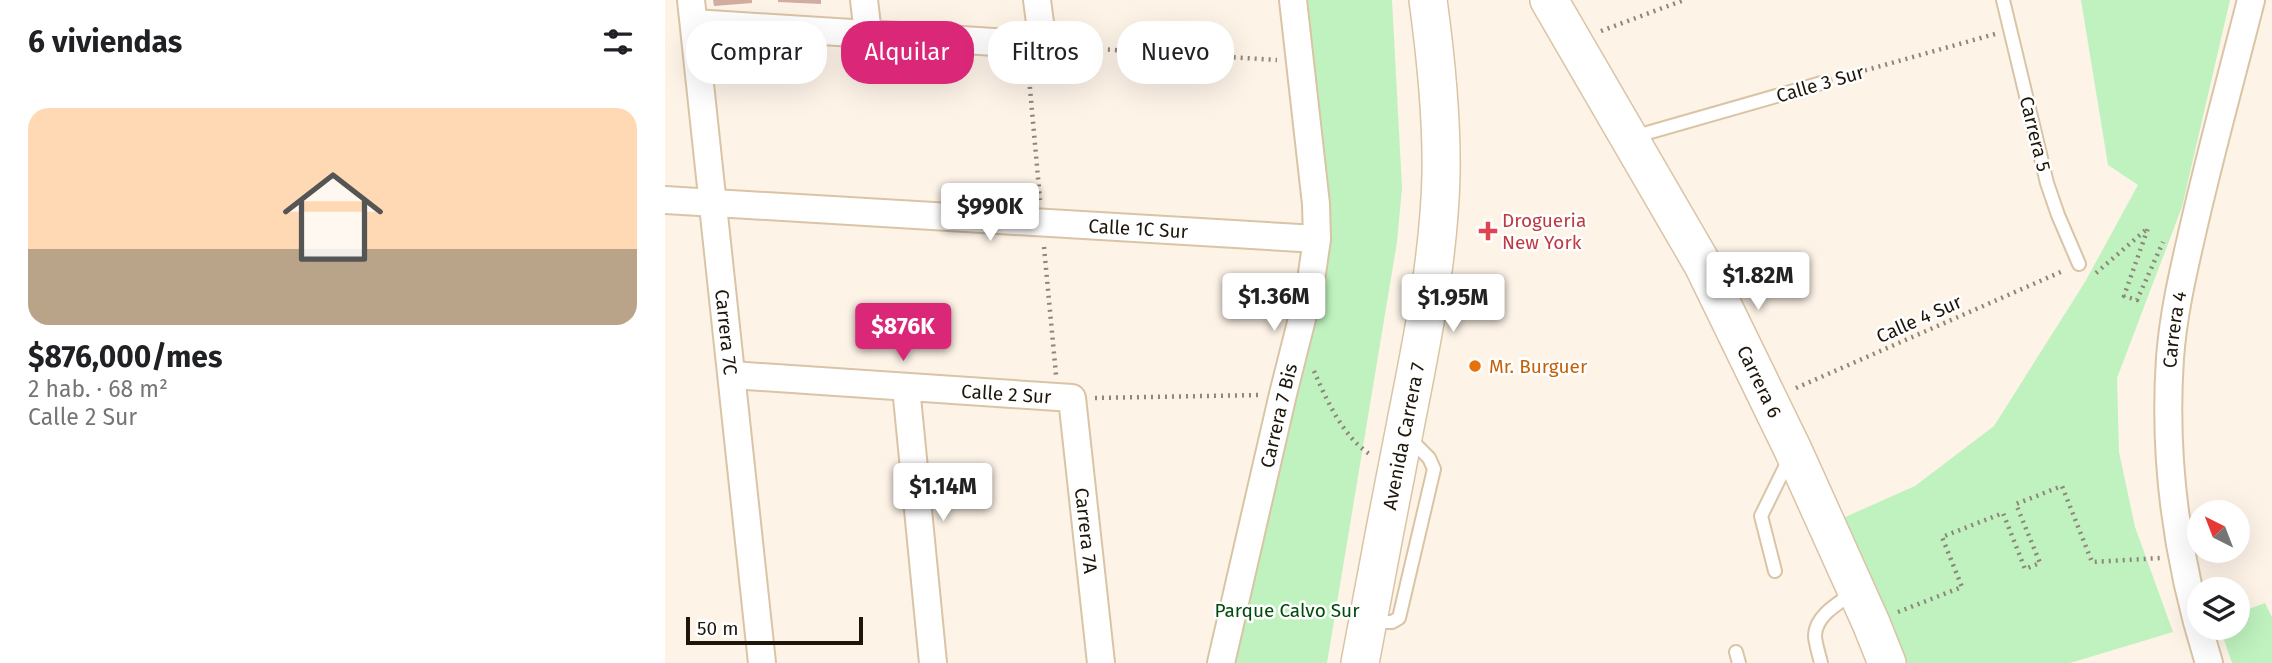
<!DOCTYPE html>
<html lang="es">
<meta charset="utf-8">
<style>
body{margin:0;font-family:"Fira Sans",sans-serif;background:#f6f6f6;color:#202124;height:100vh;display:flex;flex-direction:column;font-size:26px;white-space:nowrap}
*{box-sizing:border-box;margin:0}
p{font-size:23px;color:#757577}
.icon{flex:none;width:38px;height:38px;fill:none;stroke:currentColor;stroke-width:2;stroke-linecap:round;stroke-linejoin:round}
.map{position:relative;flex:1;overflow:hidden}
.panel{display:flex;flex-direction:column;background:#fff;width:665px}
.panel>*{flex:none}
.banner{position:absolute;left:21px;top:21px;width:665px;height:63px;display:flex;gap:14px}
.needle{width:46px;rotate:318deg}
.tools{position:absolute;left:1522px;top:500px;display:grid;gap:14px}
.tools a{display:grid;place-items:center;width:63px;height:63px;border-radius:50%;background:#fff;box-shadow:0 7px 28px #0002;font-size:35px}
.scale{position:absolute;left:21px;bottom:18px;width:177px;box-sizing:border-box;padding-left:7px;border:4px solid #1e160b;border-top:0;font-size:19px;line-height:24px;white-space:nowrap;color:#1e160b;-webkit-text-stroke:5px #fff;paint-order:stroke}
.price{position:absolute;translate:-50% -60px;padding:0 16px;border-radius:7px;background:#fff;color:#222;font-size:23px;line-height:46px;filter:drop-shadow(0 2px 4px #0008)}
.price::after{content:'';position:absolute;left:50%;top:42px;width:21px;height:16px;margin-left:-10px;background:inherit;clip-path:polygon(0 0,100% 0,50% 100%)}
.price.on{background:#db2777;color:#fff}
ul{padding:0;list-style:none}
li{display:grid;align-content:center;gap:14px;height:371px;padding:0 28px}
li span{display:grid;place-items:center;height:217px;border-radius:21px;color:#555}
li>.icon{margin-inline-start:auto}
span .icon{width:126px;height:126px;fill:#fffc;stroke-width:1}
li b{font-size:30px}
h2{display:flex;justify-content:space-between;align-items:center;height:84px;padding:0 28px;font-size:30px}
.chip{padding:0 24px;border-radius:28px;background:#fff;box-shadow:0 7px 28px #0002;font-size:24px;line-height:63px}
.chip.on{background:#db2777;color:#fff}
main{display:flex;flex:1;min-height:0}
.map>svg:first-child{display:block}
.green{fill:#bff2bf}
.building{fill:#d2aca0}
.lines{fill:none;stroke-linecap:round;stroke-linejoin:round}
.lane-casing{stroke:#dac4a6;stroke-width:16}
.street-casing{stroke:#dac4a6;stroke-width:30}
.secondary-casing{stroke:#dac4a6;stroke-width:40}
.path{stroke:#8f867b;stroke-width:4.5;stroke-dasharray:2 5;stroke-linecap:butt}
.lane{stroke:#fff;stroke-width:12}
.street{stroke:#fff;stroke-width:26}
.secondary{stroke:#fff;stroke-width:37}
.health-dot{fill:#e0444e;stroke:#fff;stroke-width:2.5}
.food-dot{fill:#e8710a;stroke:#fff;stroke-width:2.5}
.labels{text-anchor:middle;dominant-baseline:central;stroke-width:5;stroke-linejoin:round;paint-order:stroke}
.street-label{font-size:19px;fill:#1e160b;stroke:#fff}
.health-label{font-size:19px;fill:#be3a42;stroke:#fff;text-anchor:start}
.food-label{font-size:19px;fill:#c56008;stroke:#fff;text-anchor:start}
.park-label{font-size:19px;fill:#004a0b;stroke:#fff}
</style>
<main>
<section class="panel">
<h2>6 viviendas<svg class="icon" aria-label="filters" viewBox="0 0 24 24"><path d="M4 7h16M4 17h16"/><circle cx="9" cy="7" r="2"/><circle cx="15" cy="17" r="2"/></svg></h2>
<ul>
<li><span style="background:linear-gradient(#ffd9b3 65%,#b9a48a 0)"><svg class="icon" aria-label="home" viewBox="0 0 24 24"><path d="M3 11l9-7 9 7M6 9v11h12V9"/></svg></span><div><b>$876,000/mes</b><p>2 hab. · 68 m²</p><p>Calle 2 Sur</p></div></li>
</ul>
</section>
<div class="map">
<svg width="1607" height="663" viewBox="0 0 1607 663">
<rect width="100%" height="100%" fill="#fdf3e7"/>
<g class="green">
<polygon points="643,0 727,0 737,188 732,242 662,663 562,663 658,200"/>
<polygon points="1416,0 1565,0 1517,207 1452,378 1454,452 1470,527 1508,632 1405,663 1240,663 1178,518 1250,486 1329,426 1420,282 1473,185 1443,165"/>
<polygon points="1600,603 1607,617 1607,663 1567,663 1555,628 1573,628 1573,613"/>
</g>
<g class="building">
<polygon points="48,0 87,0 87,3 49,6"/>
<polygon points="113,0 156,0 156,4 113,2"/>
</g>
<g class="lines">
<g class="lane-casing">
<g id="lane">
<polyline points="1338,0 1382,183 1393,215 1414,264"/>
<polyline points="968,137 1160,82"/>
<polyline points="1110,571 1096,516 1125,457"/>
<polyline points="705,622 727,622 734,618 769,469 764,458 744,438"/>
<polyline points="1071,652 1074,663"/>
<path d="M1156,663C1154,654 1150,643 1150,635C1151,615 1174,603 1188,593"/>
</g>
</g>
<g class="street-casing">
<g id="street">
<path id="s1" d="M26,0L97,663"/>
<polyline points="199,0 203,34"/>
<polyline points="29,23 378,45 372,0"/>
<path id="s2" d="M0,200L652,239"/>
<path id="s3" d="M67,375L407,398L436,663"/>
<polyline points="241,387 268,663"/>
<path id="s4" d="M556,663L618,394L645,287L652,239L651,204L628,0"/>
<path id="s5" d="M1544,663C1513,565 1498,461 1505,358C1508,317 1517,277 1526,238C1544,158 1566,79 1586,0"/>
</g>
</g>
<g class="secondary-casing">
<g id="secondary">
<path id="s6" d="M884,0L1038,265L1128,450L1206,623L1222,663"/>
<path id="s7" d="M695,663C710,583 725,502 741,422C757,341 774,259 776,175C777,116 771,58 763,0"/>
</g>
</g>
<g class="path">
<polyline points="936,31 1019,0"/>
<polyline points="401,47 612,60"/>
<polyline points="363,66 375,200"/>
<polyline points="1173,78 1330,34"/>
<polyline points="379,247 391,375"/>
<polyline points="1431,273 1483,228 1459,296 1472,300 1498,242"/>
<path d="M649,371C662,401 678,437 706,455"/>
<polyline points="1131,388 1398,271"/>
<polyline points="430,398 596,395"/>
<polyline points="1233,612 1297,587 1277,537 1338,513 1360,569 1375,563 1351,504 1397,486 1427,562 1496,558"/>
</g>
<use href="#lane" class="lane"/>
<use href="#street" class="street"/>
<use href="#secondary" class="secondary"/>
</g>
<path class="health-dot" d="M819.5 220.5h7v7h7v7h-7v7h-7v-7h-7v-7h7z"/>
<circle class="food-dot" cx="810" cy="366" r="7"/>
<g class="labels">
<g class="street-label">
<text transform="translate(1155 84) rotate(-16)">Calle 3 Sur</text>
<text transform="translate(1370 134) rotate(76)">Carrera 5</text>
<text stroke="none"><textPath href="#s2" startOffset="474">Calle 1C Sur</textPath></text>
<text transform="translate(1254 319) rotate(-24)">Calle 4 Sur</text>
<text stroke="none"><textPath href="#s5" startOffset="338">Carrera 4</textPath></text>
<text stroke="none"><textPath href="#s1" startOffset="334">Carrera 7C</textPath></text>
<text stroke="none"><textPath href="#s6" startOffset="436">Carrera 6</textPath></text>
<text stroke="none"><textPath href="#s3" startOffset="275">Calle 2 Sur</textPath></text>
<text stroke="none"><textPath href="#s4" startOffset="254">Carrera 7 Bis</textPath></text>
<text stroke="none"><textPath href="#s7" startOffset="231">Avenida Carrera 7</textPath></text>
<text stroke="none"><textPath href="#s3" startOffset="474">Carrera 7A</textPath></text>
</g>
<g class="health-label">
<text x="837" y="220">Drogueria<tspan x="837" dy="22">New York</tspan></text>
</g>
<g class="food-label">
<text x="824" y="366">Mr. Burguer</text>
</g>
<g class="park-label">
<text x="622" y="610">Parque Calvo Sur</text>
</g>
</g>
</svg>
<div class="tools">
<a><svg class="needle" viewBox="-14 -14 28 28"><path d="M0-13l5 13h-10z" fill="#e53935"/><path d="M0 13l5-13h-10z" fill="#757577"/></svg></a>
<a><svg class="icon" aria-label="layers" viewBox="0 0 24 24"><path d="M12 4l9 5-9 5-9-5zM3 14l9 5 9-5"/></svg></a>
</div>
<div class="scale">50 m</div>
<b class="price" style="left:325px;top:243px">$990K</b>
<b class="price" style="left:1093px;top:312px">$1.82M</b>
<b class="price" style="left:609px;top:333px">$1.36M</b>
<b class="price" style="left:788px;top:334px">$1.95M</b>
<b class="price on" style="left:238px;top:363px">$876K</b>
<b class="price" style="left:278px;top:523px">$1.14M</b>
<div class="banner">
<a class="chip">Comprar</a>
<a class="chip on">Alquilar</a>
<a class="chip">Filtros</a>
<a class="chip">Nuevo</a>
</div>
</div>
</main>
